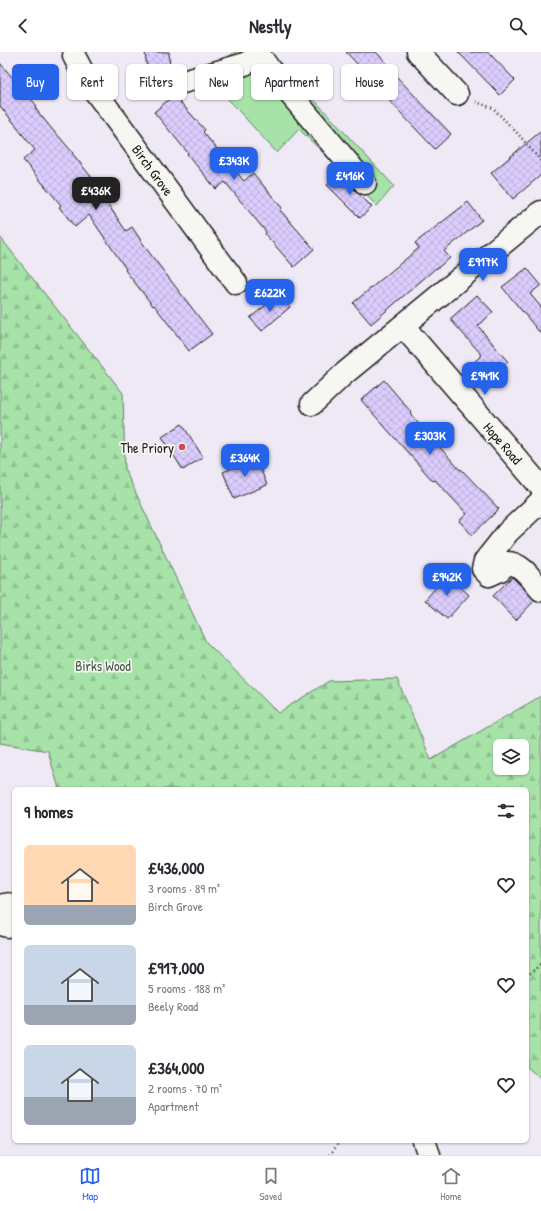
<!DOCTYPE html>
<meta charset="utf-8">
<style>
body{margin:0;font-family:"Patrick Hand",sans-serif;background:#f7f7f7;color:#2b2b33;height:100vh;display:flex;flex-direction:column;font-size:15px;white-space:nowrap}
*{box-sizing:border-box;margin:0}
p{font-size:13px;color:#7c7c81}
.icon{flex:none;width:22px;height:22px;fill:none;stroke:currentColor;stroke-width:2;stroke-linecap:round;stroke-linejoin:round}
.map{position:relative;flex:1;overflow:hidden}
.side{position:absolute;left:12px;top:735px;width:517px;height:356px;display:flex;flex-direction:column;background:#fff;border-radius:6px;box-shadow:0 1px 3px #0004}
.side>*{flex:none}
.top-card{position:absolute;left:12px;top:12px;width:517px;height:36px;display:flex;gap:8px}
.buttons{position:absolute;left:493px;top:687px;display:grid;gap:8px}
.buttons a{display:grid;place-items:center;width:36px;height:36px;border-radius:6px;background:#fff;box-shadow:0 1px 3px #0004;font-size:20px}
.price{position:absolute;translate:-50% -34px;padding:0 9px;border-radius:8px;background:#2563eb;color:#fff;font-size:13px;line-height:26px;filter:drop-shadow(0 1px 2px #0008)}
.price::after{content:'';position:absolute;left:50%;top:24px;width:12px;height:9px;margin-left:-6px;background:inherit;clip-path:polygon(0 0,100% 0,50% 100%)}
.price.current{background:#222;color:#fff}
ul{padding:0;list-style:none}
li{display:flex;align-items:center;gap:12px;height:100px;padding:0 12px}
li span{display:grid;place-items:center;flex:none;width:112px;height:80px;border-radius:6px;color:#555}
li>.icon{margin-inline-start:auto}
span .icon{width:48px;height:48px;fill:#fffc;stroke-width:1}
li b{font-size:17px}
h2{display:flex;justify-content:space-between;align-items:center;height:48px;padding:0 12px;font-size:17px}
.tag{padding:0 14px;border-radius:6px;background:#fff;box-shadow:0 1px 3px #0004;font-size:14px;line-height:36px}
.tag.current{background:#2563eb;color:#fff}
header{display:flex;justify-content:space-between;align-items:center;height:52px;padding:0 12px;background:#fff;font-size:18px;font-weight:800}
.dock{display:flex;justify-content:space-around;align-items:center;height:56px;border-top:1px solid #e1e1e2;background:#fff;font-size:11px;color:#7c7c81}
.dock a{display:grid;justify-items:center;gap:2px}
.dock .current{color:#2563eb}
.map>svg:first-child{display:block}
.green{fill:#a7e3a9;stroke:#628062}
.forest{fill:url(#forest-firs);stroke:#628062;fill-rule:evenodd}
.building{fill:url(#building-cross-hatch);stroke:#1c1c1c}
.lines{fill:none;stroke-linecap:round;stroke-linejoin:round}
.minor-casing{stroke:#1c1c1c;stroke-width:25}
.path{stroke:#1c1c1c;stroke-width:2.5;stroke-dasharray:1 3;stroke-linecap:butt}
.minor{stroke:#f6f6f2;stroke-width:22}
.poi-dot{fill:#d1495b;stroke:#f6f6f2;stroke-width:1.5}
.labels{text-anchor:middle;dominant-baseline:central;stroke-width:3.5;stroke-linejoin:round;paint-order:stroke}
.street-label{font-size:14px;fill:#1c1c1c;stroke:#f6f6f2}
.poi-label{font-size:14px;fill:#1c1c1c;stroke:#f6f6f2;text-anchor:end}
.park-label{font-size:14px;fill:#465846;stroke:#f6f6f2}
</style>
<header><svg class="icon" aria-label="back" viewBox="0 0 24 24"><path d="M15 5l-7 7 7 7"/></svg>Nestly<svg class="icon" aria-label="search" viewBox="0 0 24 24"><circle cx="10" cy="10" r="6"/><path d="M15 15l6 6"/></svg></header>
<div class="map">
<svg width="541" height="1103" viewBox="0 0 541 1103">
<defs>
<pattern id="forest-firs" width="22" height="20" patternUnits="userSpaceOnUse"><rect width="22" height="20" fill="#a7e3a9"/><path d="M5 1l3.5 6h-7zM16 11l3.5 6h-7z" fill="#8fc291"/></pattern>
<pattern id="building-cross-hatch" width="8" height="8" patternUnits="userSpaceOnUse"><rect width="8" height="8" fill="#dbccfd"/><path d="M0 0l8 8M0 8l8-8" fill="none" stroke="#bbafd8"/></pattern>
</defs>
<rect width="100%" height="100%" fill="#eee9f5"/>
<filter id="ink" filterUnits="userSpaceOnUse"><feTurbulence type="fractalNoise" baseFrequency=".025" numOctaves="2"/><feDisplacementMap in="SourceGraphic" scale="8" xChannelSelector="R" yChannelSelector="G"/><feConvolveMatrix kernelMatrix="1 2 1 2 8 2 1 2 1" color-interpolation-filters="sRGB"/></filter>
<g filter="url(#ink)">
<polygon class="green" points="234,0 270,0 394,134 377,154 299,77 277,101 208,25"/>
<path class="forest" d="M0,185L123,341L125,418L206,590L278,661L329,629L397,627L431,708L541,644V1027L527,1015V737H59L48,699L0,691ZM500,694H522V716H500Z"/>
<g class="building">
<polygon points="145,0 169,0 171,34 149,36"/>
<polygon points="346,0 376,0 397,22 395,23 451,82 435,97 413,74 386,45 387,44"/>
<polygon points="458,0 488,0 515,28 500,43"/>
<polygon points="0,11 37,54 35,56 55,81 56,81 73,101 72,101 101,137 99,139 126,179 132,175 148,199 212,282 189,299 154,253 153,254 125,218 126,217 89,163 75,175 59,155 61,153 23,108 35,98 18,77 19,77 0,54"/>
<polygon points="174,43 205,78 203,80 244,129 253,121 282,156 280,158 314,197 294,215 265,182 266,180 225,130 216,137 187,102 188,101 154,60"/>
<polygon points="541,79 541,123 513,147 491,121"/>
<polygon points="339,122 372,155 360,166 327,133"/>
<polygon points="468,150 482,168 444,199 450,206 436,217 436,216 371,272 353,251 419,196 415,191"/>
<polygon points="527,216 541,233 530,242 541,255 541,282 502,235"/>
<polygon points="279,242 290,255 262,279 250,266"/>
<polygon points="477,243 493,260 478,274 508,310 501,315 506,322 492,334 473,311 482,303 450,267"/>
<polygon points="384,328 411,360 410,362 460,418 461,417 499,457 472,483 459,469 467,462 435,428 433,429 361,348"/>
<polygon points="182,372 203,405 183,418 162,385"/>
<polygon points="256,406 267,433 234,447 223,420"/>
<polygon points="447,523 469,543 447,567 425,548"/>
<polygon points="512,525 535,548 516,568 493,544"/>
</g>
<g class="lines">
<g class="minor-casing">
<g id="minor">
<polyline points="257,0 270,18 365,131"/>
<polyline points="418,0 457,42"/>
<polyline points="74,4 82,19 92,35 236,231"/>
<polyline points="183,30 245,12 253,7 257,1"/>
<polyline points="403,274 541,435"/>
<polyline points="312,352 345,321 541,160"/>
<path d="M541,449L508,480L485,509L483,517L489,523L500,518L507,511C522,511 532,528 541,538"/>
<path d="M0,855C4,852 10,851 14,855"/>
<polyline points="0,872 7,874 14,872"/>
<polyline points="424,1089 429,1103"/>
</g>
</g>
<g class="path">
<polyline points="476,50 493,56 519,83 541,109"/>
<polyline points="527,924 541,912"/>
<polyline points="330,1103 340,1089"/>
</g>
<use href="#minor" class="minor"/>
</g>
</g>
<circle class="poi-dot" cx="182" cy="395" r="4"/>
<g class="labels">
<g class="street-label">
<text transform="translate(153 118) rotate(54)">Birch Grove</text>
<text transform="translate(503 391) rotate(49)">Hope Road</text>
</g>
<g class="poi-label">
<text x="174" y="395">The Priory</text>
</g>
<g class="park-label">
<text x="103" y="613">Birks Wood</text>
</g>
</g>
</svg>
<div class="buttons">
<a><svg class="icon" aria-label="layers" viewBox="0 0 24 24"><path d="M12 4l9 5-9 5-9-5zM3 14l9 5 9-5"/></svg></a>
</div>
<b class="price" style="left:234px;top:129px">£343K</b>
<b class="price" style="left:350px;top:144px">£416K</b>
<b class="price current" style="left:96px;top:159px">£436K</b>
<b class="price" style="left:483px;top:230px">£917K</b>
<b class="price" style="left:270px;top:261px">£622K</b>
<b class="price" style="left:485px;top:344px">£941K</b>
<b class="price" style="left:430px;top:404px">£303K</b>
<b class="price" style="left:245px;top:426px">£364K</b>
<b class="price" style="left:447px;top:545px">£942K</b>
<div class="top-card">
<a class="tag current">Buy</a>
<a class="tag">Rent</a>
<a class="tag">Filters</a>
<a class="tag">New</a>
<a class="tag">Apartment</a>
<a class="tag">House</a>
</div>
<section class="side">
<h2>9 homes<svg class="icon" aria-label="filters" viewBox="0 0 24 24"><path d="M4 7h16M4 17h16"/><circle cx="9" cy="7" r="2"/><circle cx="15" cy="17" r="2"/></svg></h2>
<ul>
<li><span style="background:linear-gradient(#ffd9b3 75%,#9aa5b1 0)"><svg class="icon" aria-label="home" viewBox="0 0 24 24"><path d="M3 11l9-7 9 7M6 9v11h12V9"/></svg></span><div><b>£436,000</b><p>3 rooms · 89 m²</p><p>Birch Grove</p></div><svg class="icon" aria-label="heart" viewBox="0 0 24 24"><path d="M12 20l-8-8c-3-5 5-10 8-4 3-6 11-1 8 4z"/></svg></li>
<li><span style="background:linear-gradient(#c9d6e8 75%,#9aa5b1 0)"><svg class="icon" aria-label="home" viewBox="0 0 24 24"><path d="M3 11l9-7 9 7M6 9v11h12V9"/></svg></span><div><b>£917,000</b><p>5 rooms · 188 m²</p><p>Beely Road</p></div><svg class="icon" aria-label="heart" viewBox="0 0 24 24"><path d="M12 20l-8-8c-3-5 5-10 8-4 3-6 11-1 8 4z"/></svg></li>
<li><span style="background:linear-gradient(#c9d6e8 65%,#9aa5b1 0)"><svg class="icon" aria-label="home" viewBox="0 0 24 24"><path d="M3 11l9-7 9 7M6 9v11h12V9"/></svg></span><div><b>£364,000</b><p>2 rooms · 70 m²</p><p>Apartment</p></div><svg class="icon" aria-label="heart" viewBox="0 0 24 24"><path d="M12 20l-8-8c-3-5 5-10 8-4 3-6 11-1 8 4z"/></svg></li>
</ul>
</section>
</div>
<nav class="dock">
<a class="current"><svg class="icon" aria-label="map" viewBox="0 0 24 24"><path d="M3 6l6-2 6 2 6-2v14l-6 2-6-2-6 2zM9 4v14M15 6v14"/></svg>Map</a>
<a><svg class="icon" aria-label="saved" viewBox="0 0 24 24"><path d="M7 4h10v16l-5-4-5 4z"/></svg>Saved</a>
<a><svg class="icon" aria-label="home" viewBox="0 0 24 24"><path d="M3 11l9-7 9 7M6 9v11h12V9"/></svg>Home</a>
</nav>
